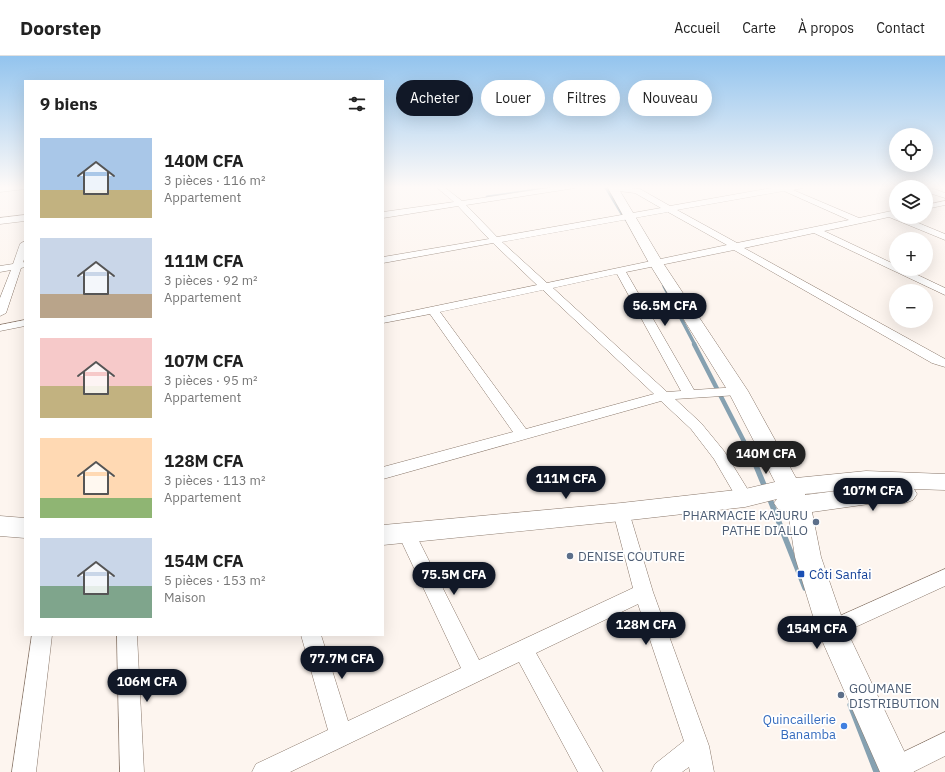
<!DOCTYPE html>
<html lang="fr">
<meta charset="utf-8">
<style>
body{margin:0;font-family:"IBM Plex Sans",sans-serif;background:#f2f2f2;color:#222;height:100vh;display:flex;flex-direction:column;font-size:15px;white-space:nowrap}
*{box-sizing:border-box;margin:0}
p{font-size:13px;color:#767676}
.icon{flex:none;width:22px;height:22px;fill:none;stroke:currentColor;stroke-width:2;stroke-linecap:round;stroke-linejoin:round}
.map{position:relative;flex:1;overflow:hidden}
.sheet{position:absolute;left:24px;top:24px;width:360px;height:556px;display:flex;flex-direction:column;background:#fff;border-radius:0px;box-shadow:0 4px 16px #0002}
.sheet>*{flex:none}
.top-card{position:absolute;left:396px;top:24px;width:380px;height:36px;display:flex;gap:8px}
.buttons{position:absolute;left:889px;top:72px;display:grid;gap:8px}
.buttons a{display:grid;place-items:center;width:44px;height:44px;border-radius:50%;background:#fff;box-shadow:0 4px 16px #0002;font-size:20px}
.price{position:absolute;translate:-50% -34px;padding:0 9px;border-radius:14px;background:#111827;color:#fff;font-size:13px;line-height:26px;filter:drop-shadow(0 1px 2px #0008)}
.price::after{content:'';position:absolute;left:50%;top:24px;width:12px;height:9px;margin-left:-6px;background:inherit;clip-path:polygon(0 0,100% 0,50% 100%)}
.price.selected{background:#222;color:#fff}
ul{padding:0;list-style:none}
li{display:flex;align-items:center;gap:12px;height:100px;padding:0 16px}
li span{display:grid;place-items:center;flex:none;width:112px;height:80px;border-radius:0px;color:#555}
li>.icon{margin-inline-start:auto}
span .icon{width:48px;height:48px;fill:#fffc;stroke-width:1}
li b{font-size:17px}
h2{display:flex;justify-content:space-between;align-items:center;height:48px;padding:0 16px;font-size:17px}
.pill{padding:0 14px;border-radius:18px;background:#fff;box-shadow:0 4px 16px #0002;font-size:14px;line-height:36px}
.pill.selected{background:#111827;color:#fff}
header{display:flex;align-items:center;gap:24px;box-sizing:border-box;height:56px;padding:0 20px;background:#fff;border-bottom:1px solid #e0e0e0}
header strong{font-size:19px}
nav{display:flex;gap:22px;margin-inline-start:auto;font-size:14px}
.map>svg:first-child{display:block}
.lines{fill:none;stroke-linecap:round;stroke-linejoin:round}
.stream-far4{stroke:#86a1b1;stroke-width:3}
.stream-far3{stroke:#86a1b1;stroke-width:3.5}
.stream-far2{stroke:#86a1b1;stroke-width:4.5}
.stream-far1{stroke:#86a1b1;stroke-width:5.5}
.stream{stroke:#86a1b1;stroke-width:7}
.minor-casing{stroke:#8a786b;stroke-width:1}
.secondary-casing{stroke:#8a786b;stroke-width:1}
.minor{fill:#fff;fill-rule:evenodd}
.secondary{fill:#fff;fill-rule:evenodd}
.service-dot{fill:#5c6f8a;stroke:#fff;stroke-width:1.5}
.transit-dot{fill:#1a4fb4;stroke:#fff;stroke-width:1.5}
.shop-dot{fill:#3f7fe0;stroke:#fff;stroke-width:1.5}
.labels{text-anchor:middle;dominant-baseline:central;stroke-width:3.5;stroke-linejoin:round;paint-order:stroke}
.near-service-label{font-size:13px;fill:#4e5e75;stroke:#fff;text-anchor:start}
.near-transit-label{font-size:13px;fill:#164399;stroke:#fff;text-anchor:start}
.near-shop-label{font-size:13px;fill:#366cbe;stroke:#fff;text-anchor:end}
</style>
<header>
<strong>Doorstep</strong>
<nav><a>Accueil</a><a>Carte</a><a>À propos</a><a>Contact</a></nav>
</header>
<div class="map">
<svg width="945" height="716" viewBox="0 0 945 716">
<rect width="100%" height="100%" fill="#fdf5ef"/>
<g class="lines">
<g class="stream-far4">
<polyline points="605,130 625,163"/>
<polyline points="487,141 564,130"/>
</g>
<polyline class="stream-far3" points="664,230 695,289"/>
<polyline class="stream-far2" points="694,288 752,401"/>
<g class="stream-far1">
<polyline points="752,400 766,434"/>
<polyline points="769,441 805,532"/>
</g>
<polyline class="stream" points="851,649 877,716"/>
<g class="minor-casing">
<g id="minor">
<polygon points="17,130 25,130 25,133 0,136 0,132"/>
<path d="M435,130H443L462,145L562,130H579L575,132L466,149L497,181L661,152L635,137L611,134V130H614L640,133L670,150L783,130H804L803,132L793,134L859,162L896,154V161H904L945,178V184L889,161L824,175L896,209V213H905L945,232V239L814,177L744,192L945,303V311L932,307L734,194L626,216L694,334L738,331L743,332L745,335L743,338L738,339L675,343L701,367L724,395L753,442L751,446L745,448L739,446L714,403L691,373L661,345L383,423V411L513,376L430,258L383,267V261L537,229L493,187L383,207V201L489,183L458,150L383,162V156L454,146ZM784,135L849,164L737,187L677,154ZM668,156L727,189L547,227L502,186ZM617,218L681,335L667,336L553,232ZM543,234L654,338L526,373L440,256Z"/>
<polygon points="925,131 929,131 945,137 945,142 926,136 926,131"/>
<polygon points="945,145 945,149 926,153 926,149"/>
<polygon points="25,159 25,165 0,168 0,162"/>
<polygon points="25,185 25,201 23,206 25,207 25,211 21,212 6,257 0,260 0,242 11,214 0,216 0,210 13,208 20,188"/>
<polygon points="25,264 25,270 0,275 0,269"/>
<polygon points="621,450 627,451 629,456 653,536 709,690 714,716 690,716 689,711 682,716 651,716 655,708 684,685 638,548 536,597 603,716 578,716 519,606 290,716 252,716 256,708 328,674 301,579 321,579 348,665 461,612 398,478 401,473 407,471 413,473 479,604 633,532 613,456 615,451"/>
<polygon points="945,513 945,530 838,579 831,582 824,579 821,573 824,567"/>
<polygon points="32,579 52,579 36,716 12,716"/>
<polygon points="117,579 137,579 144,716 120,716"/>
<polygon points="945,676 945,700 913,716 885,716 883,712 887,704"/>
</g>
</g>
<g class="secondary-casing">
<g id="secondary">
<path d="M607,130H617L663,207L748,335L796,422L866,415L945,418V434L914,433L917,438L913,444L905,447H876L812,456L821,501L845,571L914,716H880L817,573L795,501L788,456L778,453L774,447L777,443L745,451L621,465L383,489V469L621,447L745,433L775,426L728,335L649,207ZM852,433L805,439V438Z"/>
<polygon points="0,460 25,462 25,482 0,480"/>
</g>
</g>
<use href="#minor" class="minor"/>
<use href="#secondary" class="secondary"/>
</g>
<linearGradient id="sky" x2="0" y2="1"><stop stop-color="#93c4ee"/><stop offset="0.57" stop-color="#fefaf8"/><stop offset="1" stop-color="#fefaf8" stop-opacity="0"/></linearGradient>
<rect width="945" height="230" fill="url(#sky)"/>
<g class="service-dot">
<circle cx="816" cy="466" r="4"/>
<circle cx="570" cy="500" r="4"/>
<circle cx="841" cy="639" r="4"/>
</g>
<rect class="transit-dot" x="797" y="514" width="8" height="8" rx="2"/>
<circle class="shop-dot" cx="844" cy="670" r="4"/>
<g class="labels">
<g class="near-service-label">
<text x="808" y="459" text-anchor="end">PHARMACIE KAJURU<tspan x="808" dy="15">PATHE DIALLO</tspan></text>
<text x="578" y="500">DENISE COUTURE</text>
<text x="849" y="632">GOUMANE<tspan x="849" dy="15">DISTRIBUTION</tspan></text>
</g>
<g class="near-transit-label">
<text x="809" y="518">Côti Sanfai</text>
</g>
<g class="near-shop-label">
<text x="836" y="663">Quincaillerie<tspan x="836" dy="15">Banamba</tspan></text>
</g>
</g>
</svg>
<div class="buttons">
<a><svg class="icon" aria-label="locate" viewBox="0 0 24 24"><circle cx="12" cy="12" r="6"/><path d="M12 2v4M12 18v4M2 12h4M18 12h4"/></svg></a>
<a><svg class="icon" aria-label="layers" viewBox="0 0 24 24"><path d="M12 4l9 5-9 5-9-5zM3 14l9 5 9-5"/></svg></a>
<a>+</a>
<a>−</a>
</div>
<b class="price" style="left:665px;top:271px">56.5M CFA</b>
<b class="price selected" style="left:766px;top:419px">140M CFA</b>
<b class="price" style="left:566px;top:444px">111M CFA</b>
<b class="price" style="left:873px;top:456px">107M CFA</b>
<b class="price" style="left:454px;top:540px">75.5M CFA</b>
<b class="price" style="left:646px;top:590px">128M CFA</b>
<b class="price" style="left:817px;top:594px">154M CFA</b>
<b class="price" style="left:342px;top:624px">77.7M CFA</b>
<b class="price" style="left:147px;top:647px">106M CFA</b>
<div class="top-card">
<a class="pill selected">Acheter</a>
<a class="pill">Louer</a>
<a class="pill">Filtres</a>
<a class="pill">Nouveau</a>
</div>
<section class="sheet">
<h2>9 biens<svg class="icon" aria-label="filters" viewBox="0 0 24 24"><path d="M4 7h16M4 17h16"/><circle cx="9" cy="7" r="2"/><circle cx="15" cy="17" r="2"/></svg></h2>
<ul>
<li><span style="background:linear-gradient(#a9c7e8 65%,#c2b280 0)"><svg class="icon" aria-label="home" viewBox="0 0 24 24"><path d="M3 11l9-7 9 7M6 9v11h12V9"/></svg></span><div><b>140M CFA</b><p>3 pièces · 116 m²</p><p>Appartement</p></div></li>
<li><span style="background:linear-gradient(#c9d6e8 70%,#b9a48a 0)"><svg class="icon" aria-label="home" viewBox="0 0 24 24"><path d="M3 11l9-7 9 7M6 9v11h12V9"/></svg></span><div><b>111M CFA</b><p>3 pièces · 92 m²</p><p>Appartement</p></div></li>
<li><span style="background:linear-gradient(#f6c9c9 60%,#c2b280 0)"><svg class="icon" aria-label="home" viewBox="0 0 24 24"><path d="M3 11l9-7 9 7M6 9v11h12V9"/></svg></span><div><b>107M CFA</b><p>3 pièces · 95 m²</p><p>Appartement</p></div></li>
<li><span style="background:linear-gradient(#ffd9b3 75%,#8fb573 0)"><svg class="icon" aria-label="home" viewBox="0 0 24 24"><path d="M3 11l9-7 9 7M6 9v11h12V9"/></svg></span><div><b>128M CFA</b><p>3 pièces · 113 m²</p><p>Appartement</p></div></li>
<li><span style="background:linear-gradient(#c9d6e8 60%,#7fa58c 0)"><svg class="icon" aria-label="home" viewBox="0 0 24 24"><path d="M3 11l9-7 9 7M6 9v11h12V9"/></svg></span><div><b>154M CFA</b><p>5 pièces · 153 m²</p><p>Maison</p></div></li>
</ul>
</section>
</div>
